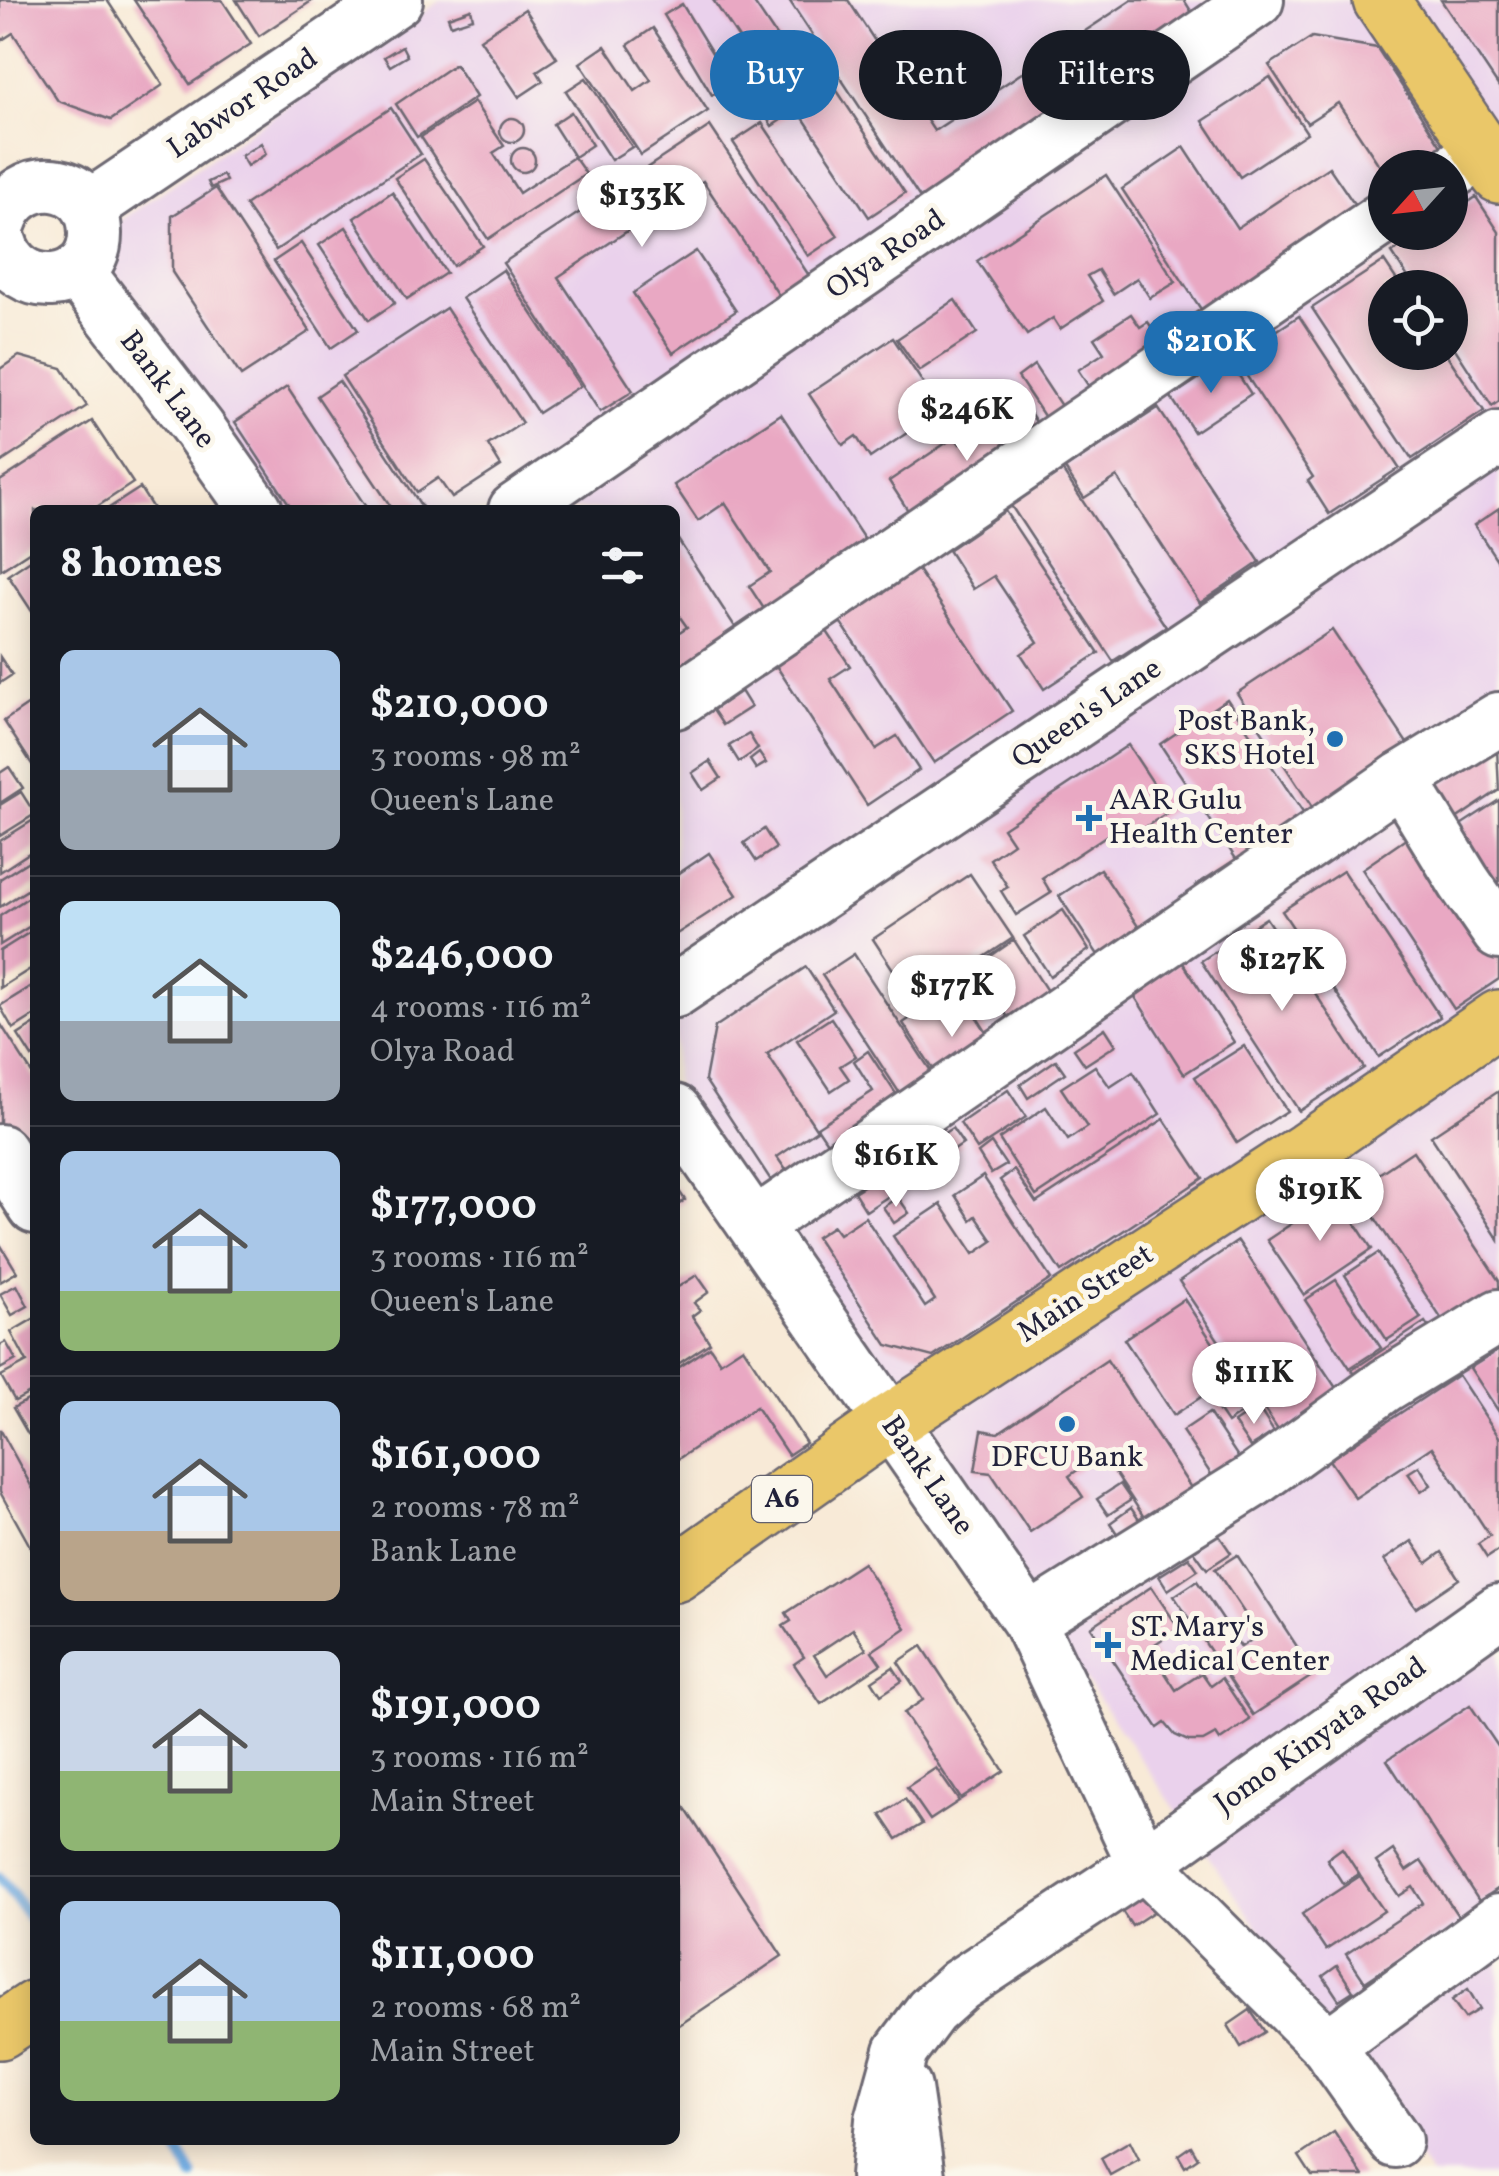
<!DOCTYPE html>
<meta charset="utf-8">
<style>
body{margin:0;font-family:Vollkorn,serif;background:#242831;color:#f1f3f6;height:100vh;display:flex;flex-direction:column;font-size:38px;white-space:nowrap}
*{box-sizing:border-box;margin:0}
p{font-size:32px;color:#9ea1a6}
.icon{flex:none;width:55px;height:55px;fill:none;stroke:currentColor;stroke-width:2;stroke-linecap:round;stroke-linejoin:round}
.map{position:relative;flex:1;overflow:hidden}
.details{position:absolute;left:30px;top:505px;width:650px;height:1640px;display:flex;flex-direction:column;background:#171b24;border-radius:15px;box-shadow:0 5px 25px #0003}
.details>*{flex:none}
.guide{position:absolute;left:710px;top:30px;width:638px;height:90px;display:flex;gap:20px}
.needle{width:65px;rotate:243deg}
.tools{position:absolute;left:1368px;top:150px;display:grid;gap:20px}
.tools a{display:grid;place-items:center;width:100px;height:100px;border-radius:50%;background:#171b24;box-shadow:0 5px 25px #0003;font-size:50px}
.price{position:absolute;translate:-50% -85px;padding:0 22px;border-radius:35px;background:#fff;color:#222;font-size:32px;line-height:65px;filter:drop-shadow(0 2px 5px #0008)}
.price::after{content:'';position:absolute;left:50%;top:60px;width:30px;height:22px;margin-left:-15px;background:inherit;clip-path:polygon(0 0,100% 0,50% 100%)}
.price.on{background:#1f6fb2;color:#fff}
ul{padding:0;list-style:none}
li{display:flex;align-items:center;gap:30px;height:250px;padding:0 30px}
li+li{border-top:2px solid #363941}
li span{display:grid;place-items:center;flex:none;width:280px;height:200px;border-radius:15px;color:#555}
li>.icon{margin-inline-start:auto}
span .icon{width:120px;height:120px;fill:#fffc;stroke-width:1}
li b{font-size:42px}
h2{display:flex;justify-content:space-between;align-items:center;height:120px;padding:0 30px;font-size:42px}
.chip{padding:0 35px;border-radius:45px;background:#171b24;box-shadow:0 5px 25px #0003;font-size:35px;line-height:90px}
.chip.on{background:#1f6fb2;color:#fff}
.map>svg:first-child{display:block}
.built{fill:#ead1ec;fill-rule:evenodd}
.lines{fill:none;stroke-linecap:round;stroke-linejoin:round}
.stream{stroke:#71ace2;stroke-width:11}
.building{fill:#e9a8c3;fill-rule:evenodd}
.minor-casing{stroke:#6d6872;stroke-width:58}
.major-casing{stroke:#6d6872;stroke-width:60}
.minor{stroke:#fff;stroke-width:52}
.major{stroke:#eac769;stroke-width:55}
.poi-dot{fill:#1f6fb2;stroke:#fbf7ec;stroke-width:4}
.labels{text-anchor:middle;dominant-baseline:central;stroke-width:10;stroke-linejoin:round;paint-order:stroke}
.shield{fill:#fbf7ec;stroke:#636270;stroke-width:2.5}
.shield-label{font-size:28px;font-weight:bold;fill:#22223b}
.street-label{font-size:30px;fill:#22223b;stroke:#fbf7ec}
.poi-label{font-size:30px;fill:#22223b;stroke:#fbf7ec;text-anchor:start}
</style>
<div class="map">
<svg width="1499" height="2176" viewBox="0 0 1499 2176">
<rect width="100%" height="100%" fill="#fbf7ec"/>
<filter id="ink" filterUnits="userSpaceOnUse"><feTurbulence type="fractalNoise" baseFrequency=".01" numOctaves="2"/><feDisplacementMap in="SourceGraphic" scale="20" xChannelSelector="R" yChannelSelector="G"/><feConvolveMatrix kernelMatrix="1 2 1 2 8 2 1 2 1" color-interpolation-filters="sRGB"/></filter>
<filter id="wash" filterUnits="userSpaceOnUse"><feTurbulence type="fractalNoise" baseFrequency=".0048" numOctaves="4" result="noise"/><feDisplacementMap in="SourceGraphic" scale="40" xChannelSelector="R" yChannelSelector="G"/><feGaussianBlur stdDeviation="2.25" result="paint"/><feColorMatrix in="noise" values="0 0 0 0 0 0 0 0 0 0 0 0 0 0 0 0 0 1.4 0 .05"/><feComposite in="paint" operator="in"/></filter>
<g filter="url(#wash)">
<rect width="100%" height="100%" fill="#f8ead7"/>
<path class="built" d="M441,0H1499V2176H1431L675,1091V510H270L95,259L108,229ZM1385,168H1450V232H1385ZM1385,288H1450V352H1385Z"/>
<g class="lines">
<g class="stream">
<polyline points="0,1878 35,1925"/>
<polyline points="172,2140 193,2176"/>
</g>
</g>
<g id="blocks">
<g class="building">
<polygon points="0,0 107,0 163,85 111,120 58,101 13,33 2,40 0,37"/>
<polygon points="134,0 222,0 251,44 190,84"/>
<polygon points="236,0 313,0 259,36"/>
<polygon points="713,0 752,0 783,46 756,64"/>
<polygon points="789,0 848,0 934,131 1132,0 1184,0 1200,25 926,207"/>
<polygon points="1441,0 1499,0 1499,87"/>
<polygon points="682,4 731,84 712,95 664,15"/>
<polygon points="471,9 473,18 451,25 448,17"/>
<polygon points="525,9 557,58 537,71 543,81 519,97 480,39"/>
<polygon points="653,28 708,111 641,155 580,63 605,46 635,91 651,80 628,45"/>
<polygon points="1312,37 1377,48 1454,166 1385,168 1385,174 1338,103 1307,123 1269,65"/>
<polygon points="402,46 407,56 390,66 384,57"/>
<polygon points="812,53 905,193 869,217 776,77"/>
<polygon points="455,64 476,97 417,137 396,104"/>
<polygon points="1270,77 1307,133 1240,177 1203,121"/>
<polygon points="586,78 632,147 611,160 566,91"/>
<polygon points="769,82 790,114 772,126 751,94"/>
<polygon points="474,102 504,146 493,153 519,193 574,157 586,174 488,239 421,137"/>
<polygon points="391,108 421,154 276,250 245,205"/>
<polygon points="571,112 592,145 574,157 553,124"/>
<circle cx="512" cy="130" r="12"/>
<polygon points="762,123 838,236 808,256 733,142"/>
<polygon points="710,126 810,277 780,297 703,181 558,277 633,391 600,412 503,263"/>
<polygon points="261,143 266,154 247,166 241,156"/>
<polygon points="1184,147 1237,228 1329,167 1367,223 1212,326 1122,189"/>
<circle cx="523" cy="160" r="12"/>
<polygon points="424,159 483,246 453,266 395,178"/>
<polygon points="223,175 226,181 211,188 208,182"/>
<polygon points="1106,175 1176,282 1150,298 1137,278 1113,294 1098,270 1087,276 1103,301 1060,329 1053,318 1027,335 977,261"/>
<polygon points="216,188 310,331 241,376 172,272 172,216"/>
<polygon points="392,192 446,273 407,299 354,218"/>
<polygon points="1476,197 1499,232 1499,401 1492,406 1450,341 1450,288 1415,288 1392,253 1423,232 1450,232 1450,215"/>
<polygon points="346,227 395,303 369,320 319,245"/>
<polygon points="301,243 358,330 331,348 274,261"/>
<polygon points="696,251 736,311 673,353 633,293"/>
<polygon points="1384,261 1402,288 1385,288 1385,352 1445,352 1484,411 1412,459 1312,308"/>
<polygon points="503,270 580,386 538,413 462,298"/>
<polygon points="955,300 977,333 919,371 897,339"/>
<polygon points="446,308 522,423 488,445 501,466 452,498 438,478 417,492 342,376"/>
<polygon points="1131,314 1140,327 1148,322 1170,355 1099,402 1078,370 1104,353 1094,338"/>
<polygon points="1299,316 1399,468 1329,514 1308,481 1313,477 1235,358"/>
<polygon points="893,338 941,410 870,458 856,436 843,445 809,394"/>
<polygon points="19,356 62,368 87,406 0,463 0,369"/>
<polygon points="1228,359 1251,394 1194,432 1171,397"/>
<polygon points="1034,365 1073,424 1056,434 1018,377"/>
<polygon points="339,381 424,510 393,510 317,396"/>
<polygon points="287,387 368,510 293,510 235,422"/>
<polygon points="1023,402 1048,440 918,526 889,481 955,437 960,444"/>
<polygon points="1158,408 1260,562 1200,603 1117,477 1084,498 1065,469"/>
<polygon points="781,414 876,557 774,624 749,586 770,572 725,503 698,521 674,485"/>
<polygon points="92,421 133,483 92,510 35,510 35,548 1,570 0,481"/>
<polygon points="1062,470 1166,627 1113,661 1010,504"/>
<polygon points="140,488 154,510 106,510"/>
<polygon points="1499,508 1499,563 1474,525"/>
<polygon points="1005,511 1099,653 1044,689 1021,654 1038,642 994,576 973,589 948,550"/>
<polygon points="675,535 745,642 687,681 675,664 675,635 687,627 675,610"/>
<polygon points="35,557 35,616 8,575"/>
<polygon points="916,567 1012,711 934,763 838,618"/>
<polygon points="826,630 850,666 830,679 876,749 897,736 919,770 867,805 775,664"/>
<polygon points="1332,630 1434,784 1338,847 1237,693"/>
<polygon points="0,657 12,675 0,683"/>
<polygon points="741,691 751,707 723,725 713,710"/>
<polygon points="1227,699 1328,850 1220,922 1196,885 1236,859 1160,744"/>
<polygon points="29,704 35,712 35,769 4,721"/>
<polygon points="749,734 758,749 739,762 729,746"/>
<polygon points="1128,745 1171,810 1129,838 1121,826 1042,878 1051,893 1016,915 1001,891 1008,887 990,859 1013,843 1003,828"/>
<polygon points="1497,748 1499,790 1453,821 1416,802"/>
<polygon points="759,753 766,763 756,769 750,760"/>
<polygon points="710,761 721,778 703,790 692,773"/>
<polygon points="9,767 23,788 0,803 0,773"/>
<polygon points="21,792 35,814 0,836 0,805"/>
<polygon points="1499,800 1499,894 1456,828"/>
<polygon points="35,819 35,849 0,872 0,841"/>
<polygon points="764,829 776,848 756,861 744,843"/>
<polygon points="1419,830 1499,951 1499,979 1454,1009 1362,869"/>
<polygon points="709,853 737,895 675,935 675,876"/>
<polygon points="35,857 35,885 0,907 0,879"/>
<polygon points="1100,869 1155,952 1114,979 1059,896"/>
<polygon points="1343,871 1440,1017 1379,1057 1282,911"/>
<polygon points="970,874 1013,938 915,1003 873,939"/>
<polygon points="35,893 35,923 0,945 0,916"/>
<polygon points="1063,910 1089,950 1050,976 1024,936"/>
<polygon points="1266,918 1364,1068 1299,1111 1201,961"/>
<polygon points="35,929 35,966 0,988 0,951"/>
<polygon points="1014,940 1062,1014 1011,1022 975,967"/>
<polygon points="854,954 946,1094 914,1115 822,975"/>
<polygon points="1181,960 1234,1042 1184,1074 1132,992"/>
<polygon points="806,967 834,1010 767,1054 817,1130 777,1157 799,1189 784,1200 705,1080 715,1027"/>
<polygon points="35,984 35,1015 13,1029 0,1006"/>
<polygon points="957,987 1002,1056 948,1092 903,1023"/>
<polygon points="831,1018 856,1056 840,1066 849,1079 831,1091 797,1040"/>
<polygon points="0,1023 35,1078 35,1183 0,1127"/>
<polygon points="35,1024 35,1055 32,1057 18,1035"/>
<polygon points="1105,1028 1116,1045 1085,1065 1074,1049"/>
<polygon points="1244,1046 1287,1111 1237,1143 1195,1077"/>
<polygon points="868,1051 911,1117 841,1163 817,1127 873,1091 854,1061"/>
<polygon points="1056,1060 1065,1073 1028,1098 1020,1085"/>
<polygon points="1095,1066 1110,1087 1133,1072 1160,1114 1036,1196 999,1139 1046,1107 1068,1140 1087,1127 1061,1088"/>
<polygon points="1008,1090 1026,1117 977,1149 960,1123"/>
<polygon points="1499,1091 1499,1240 1431,1136"/>
<polygon points="1164,1119 1203,1178 1061,1272 1000,1180 1014,1170 1036,1203"/>
<polygon points="952,1128 963,1144 926,1169 915,1152"/>
<polygon points="991,1143 1006,1165 991,1174 978,1153"/>
<polygon points="1413,1151 1499,1281 1499,1309 1454,1338 1356,1189"/>
<polygon points="895,1166 907,1184 866,1211 854,1192"/>
<polygon points="983,1176 1051,1279 933,1357 887,1345 816,1237 833,1226 839,1234 865,1217 925,1307 935,1300 893,1236 941,1204 974,1254 993,1241 976,1216 971,1220 955,1195"/>
<polygon points="675,1185 685,1200 675,1207"/>
<polygon points="1336,1194 1372,1249 1304,1295 1267,1240"/>
<polygon points="898,1197 909,1213 894,1223 883,1207"/>
<polygon points="1238,1241 1340,1394 1280,1433 1179,1281"/>
<polygon points="0,1244 17,1272 0,1282"/>
<polygon points="1378,1253 1421,1318 1387,1340 1345,1275"/>
<polygon points="697,1275 709,1292 694,1303 700,1310 692,1316 710,1343 675,1366 675,1289"/>
<polygon points="1336,1280 1381,1348 1350,1368 1305,1300"/>
<polygon points="17,1285 28,1306 12,1315 0,1294"/>
<polygon points="1184,1299 1234,1375 1174,1415 1124,1339"/>
<polygon points="35,1318 35,1390 15,1401 1,1376 27,1362 11,1332"/>
<polygon points="1425,1322 1441,1347 1369,1395 1352,1370"/>
<polygon points="6,1342 16,1360 0,1369 0,1345"/>
<polygon points="710,1347 720,1362 743,1347 806,1443 788,1455 756,1407 675,1461 675,1370"/>
<polygon points="1499,1350 1499,1412 1470,1368"/>
<polygon points="1107,1360 1195,1494 1149,1525 1102,1453 1069,1476 1083,1497 1030,1532 991,1473 975,1471 982,1430 998,1433"/>
<polygon points="1458,1375 1499,1437 1499,1550 1487,1558 1478,1544 1490,1536 1432,1447 1355,1498 1329,1460"/>
<polygon points="1234,1378 1252,1406 1227,1423 1208,1395"/>
<polygon points="35,1396 35,1430 28,1434 13,1408"/>
<polygon points="1258,1407 1274,1432 1250,1447 1234,1423"/>
<polygon points="1209,1413 1250,1475 1223,1492 1182,1431"/>
<polygon points="0,1429 35,1493 35,1555 0,1492"/>
<polygon points="1419,1466 1431,1485 1421,1492 1408,1473"/>
<polygon points="1120,1484 1131,1500 1108,1515 1097,1499"/>
<polygon points="1131,1508 1150,1536 1128,1550 1110,1523"/>
<polygon points="1218,1534 1231,1553 1207,1569 1194,1551"/>
<polygon points="1412,1541 1427,1563 1442,1552 1459,1579 1416,1608 1384,1560"/>
<polygon points="1237,1555 1315,1674 1253,1715 1174,1596 1197,1581 1241,1647 1259,1635 1215,1569"/>
<polygon points="1189,1557 1198,1570 1168,1590 1159,1576"/>
<path d="M863,1563L906,1628L872,1651L881,1664L821,1704L794,1664L804,1657L783,1626L791,1621L786,1613ZM853,1629L866,1649L827,1675L814,1655Z"/>
<polygon points="1151,1587 1179,1628 1149,1648 1176,1690 1202,1673 1211,1686 1222,1678 1250,1720 1220,1740 1216,1734 1203,1741 1188,1741 1175,1735 1165,1723 1158,1728 1091,1627"/>
<polygon points="922,1646 1004,1771 961,1799 904,1713 923,1700 898,1662"/>
<polygon points="893,1667 902,1681 881,1695 872,1681"/>
<polygon points="1470,1705 1499,1748 1499,1888 1479,1901 1387,1760"/>
<polygon points="936,1768 959,1801 930,1820 907,1787"/>
<polygon points="675,1793 782,1956 675,2028"/>
<polygon points="905,1799 922,1824 897,1839 881,1815"/>
<polygon points="1342,1848 1359,1874 1343,1884 1327,1859"/>
<polygon points="1393,1850 1406,1871 1421,1861 1460,1919 1365,1982 1346,1954 1423,1903 1413,1887 1399,1896 1376,1862"/>
<polygon points="1360,1876 1384,1911 1326,1950 1302,1914"/>
<polygon points="1155,1885 1167,1903 1132,1926 1120,1908"/>
<polygon points="1337,1966 1353,1991 1339,2000 1323,1976"/>
<polygon points="1468,1989 1480,2009 1465,2018 1452,2000"/>
<polygon points="1250,2010 1265,2032 1241,2047 1228,2025"/>
<polygon points="1334,2132 1363,2176 1312,2176 1299,2156"/>
<polygon points="1130,2141 1139,2159 1110,2175 1101,2158"/>
<polygon points="1191,2146 1198,2158 1185,2167 1178,2155"/>
</g>
</g>
</g>
<g filter="url(#ink)">
<use href="#blocks" fill-opacity="0" stroke="#6d6872" stroke-width="2.5"/>
<g class="lines">
<g class="minor-casing">
<g id="minor">
<polyline points="1450,173 1483,151"/>
<polyline points="89,207 396,0"/>
<path d="M0,222C18,167 94,175 95,233C96,291 15,297 0,242"/>
<polyline points="77,271 199,429 256,510"/>
<polyline points="515,510 1257,0"/>
<polyline points="675,702 1385,217"/>
<polyline points="1401,779 1464,882 1499,933"/>
<polyline points="675,991 1499,438"/>
<polyline points="675,1111 1029,1621 1143,1862 1328,2046 1395,2141"/>
<polyline points="0,1151 35,1207"/>
<polyline points="755,1225 1401,779 1499,719"/>
<polyline points="1029,1621 1253,1481 1386,1385 1499,1316"/>
<polyline points="1328,2046 1499,1921"/>
<polyline points="905,2088 918,2176"/>
<polyline points="877,2176 882,2120 901,2051 931,2011 960,1985 1133,1871 1499,1611"/>
</g>
</g>
<g class="major-casing">
<g id="major">
<polyline points="1381,0 1499,175"/>
<polyline points="675,1574 889,1423 1307,1150 1499,1018"/>
<polyline points="0,2031 35,2008"/>
</g>
</g>
<use href="#minor" class="minor"/>
<use href="#major" class="major"/>
</g>
</g>
<g class="poi-dot">
<circle cx="1335" cy="739" r="10"/>
<path d="M1084 803h10v10h10v10h-10v10h-10v-10h-10v-10h10z"/>
<circle cx="1067" cy="1424" r="10"/>
<path d="M1103 1630h10v10h10v10h-10v10h-10v-10h-10v-10h10z"/>
</g>
<g class="labels">
<rect class="shield" x="752" y="1476" width="60" height="46" rx="8"/>
<g class="shield-label">
<text x="782" y="1499">A6</text>
</g>
<g class="street-label">
<text transform="translate(243 104) rotate(-34)">Labwor Road</text>
<text transform="translate(886 255) rotate(-34)">Olya Road</text>
<text transform="translate(167 390) rotate(53)">Bank Lane</text>
<text transform="translate(1087 714) rotate(-34)">Queen's Lane</text>
<text transform="translate(1086 1294) rotate(-33)">Main Street</text>
<text transform="translate(927 1476) rotate(55)">Bank Lane</text>
<text transform="translate(1321 1736) rotate(-35)">Jomo Kinyata Road</text>
</g>
<g class="poi-label">
<text x="1315" y="722" text-anchor="end">Post Bank,<tspan x="1315" dy="34">SKS Hotel</tspan></text>
<text x="1109" y="801">AAR Gulu<tspan x="1109" dy="34">Health Center</tspan></text>
<text x="1067" y="1458" text-anchor="middle">DFCU Bank</text>
<text x="1130" y="1628">ST. Mary's<tspan x="1130" dy="34">Medical Center</tspan></text>
</g>
</g>
</svg>
<div class="tools">
<a><svg class="needle" viewBox="-14 -14 28 28"><path d="M0-13l5 13h-10z" fill="#e53935"/><path d="M0 13l5-13h-10z" fill="#9ea1a6"/></svg></a>
<a><svg class="icon" aria-label="locate" viewBox="0 0 24 24"><circle cx="12" cy="12" r="6"/><path d="M12 2v4M12 18v4M2 12h4M18 12h4"/></svg></a>
</div>
<b class="price" style="left:642px;top:250px">$133K</b>
<b class="price on" style="left:1211px;top:396px">$210K</b>
<b class="price" style="left:967px;top:464px">$246K</b>
<b class="price" style="left:1282px;top:1014px">$127K</b>
<b class="price" style="left:952px;top:1040px">$177K</b>
<b class="price" style="left:896px;top:1210px">$161K</b>
<b class="price" style="left:1320px;top:1244px">$191K</b>
<b class="price" style="left:1254px;top:1427px">$111K</b>
<div class="guide">
<a class="chip on">Buy</a>
<a class="chip">Rent</a>
<a class="chip">Filters</a>
</div>
<section class="details">
<h2>8 homes<svg class="icon" aria-label="filters" viewBox="0 0 24 24"><path d="M4 7h16M4 17h16"/><circle cx="9" cy="7" r="2"/><circle cx="15" cy="17" r="2"/></svg></h2>
<ul>
<li><span style="background:linear-gradient(#a9c7e8 60%,#9aa5b1 0)"><svg class="icon" aria-label="home" viewBox="0 0 24 24"><path d="M3 11l9-7 9 7M6 9v11h12V9"/></svg></span><div><b>$210,000</b><p>3 rooms · 98 m²</p><p>Queen's Lane</p></div></li>
<li><span style="background:linear-gradient(#bfe0f5 60%,#9aa5b1 0)"><svg class="icon" aria-label="home" viewBox="0 0 24 24"><path d="M3 11l9-7 9 7M6 9v11h12V9"/></svg></span><div><b>$246,000</b><p>4 rooms · 116 m²</p><p>Olya Road</p></div></li>
<li><span style="background:linear-gradient(#a9c7e8 70%,#8fb573 0)"><svg class="icon" aria-label="home" viewBox="0 0 24 24"><path d="M3 11l9-7 9 7M6 9v11h12V9"/></svg></span><div><b>$177,000</b><p>3 rooms · 116 m²</p><p>Queen's Lane</p></div></li>
<li><span style="background:linear-gradient(#a9c7e8 65%,#b9a48a 0)"><svg class="icon" aria-label="home" viewBox="0 0 24 24"><path d="M3 11l9-7 9 7M6 9v11h12V9"/></svg></span><div><b>$161,000</b><p>2 rooms · 78 m²</p><p>Bank Lane</p></div></li>
<li><span style="background:linear-gradient(#c9d6e8 60%,#8fb573 0)"><svg class="icon" aria-label="home" viewBox="0 0 24 24"><path d="M3 11l9-7 9 7M6 9v11h12V9"/></svg></span><div><b>$191,000</b><p>3 rooms · 116 m²</p><p>Main Street</p></div></li>
<li><span style="background:linear-gradient(#a9c7e8 60%,#8fb573 0)"><svg class="icon" aria-label="home" viewBox="0 0 24 24"><path d="M3 11l9-7 9 7M6 9v11h12V9"/></svg></span><div><b>$111,000</b><p>2 rooms · 68 m²</p><p>Main Street</p></div></li>
</ul>
</section>
</div>
